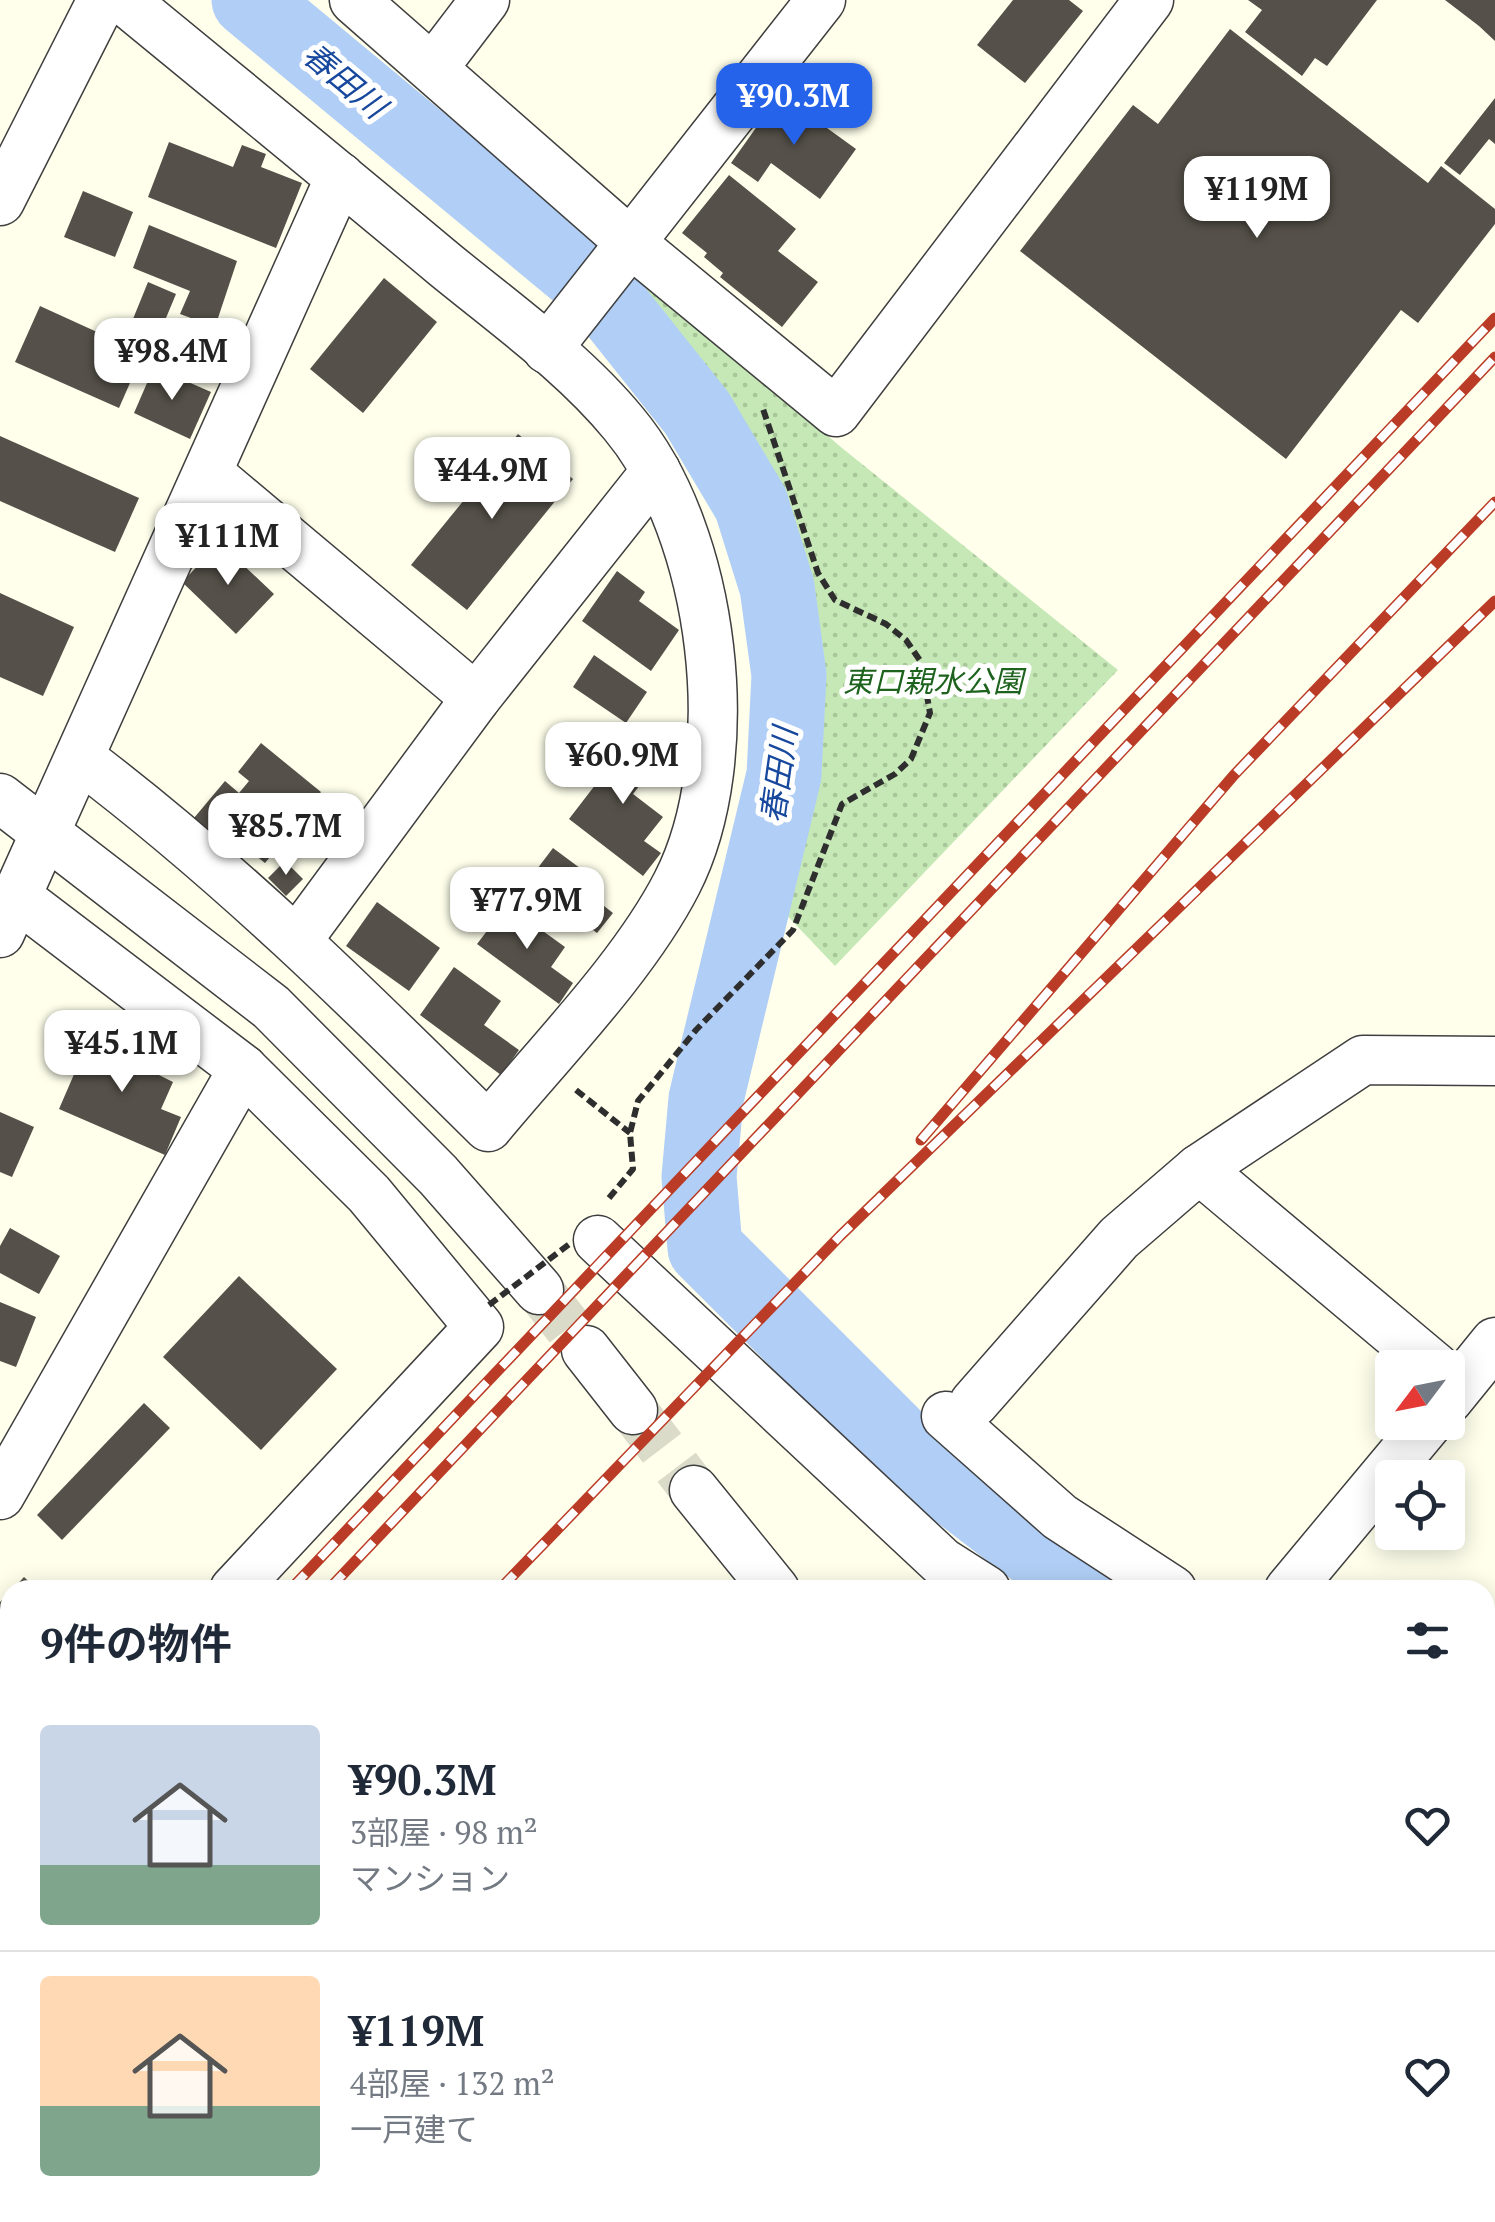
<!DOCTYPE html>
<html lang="ja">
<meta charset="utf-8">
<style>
body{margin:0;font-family:"PT Serif","Noto Sans JP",serif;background:#f2f2f3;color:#1f2937;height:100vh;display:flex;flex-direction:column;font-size:38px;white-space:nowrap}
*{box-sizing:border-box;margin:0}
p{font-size:32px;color:#747a83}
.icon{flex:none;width:55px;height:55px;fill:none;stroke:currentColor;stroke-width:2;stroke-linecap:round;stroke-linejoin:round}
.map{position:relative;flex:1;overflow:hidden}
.sheet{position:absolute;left:0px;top:1580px;width:1495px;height:642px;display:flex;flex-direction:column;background:#fff;border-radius:30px 30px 0 0;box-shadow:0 5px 25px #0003}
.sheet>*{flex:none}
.needle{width:65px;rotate:238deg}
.controls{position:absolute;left:1375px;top:1350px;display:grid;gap:20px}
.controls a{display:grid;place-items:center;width:90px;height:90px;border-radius:10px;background:#fff;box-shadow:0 5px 25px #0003;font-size:50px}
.price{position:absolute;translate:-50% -85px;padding:0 22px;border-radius:20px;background:#fff;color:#222;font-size:32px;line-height:65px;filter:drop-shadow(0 2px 5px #0008)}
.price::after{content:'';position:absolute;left:50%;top:60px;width:30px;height:22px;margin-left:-15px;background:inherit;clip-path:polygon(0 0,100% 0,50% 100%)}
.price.on{background:#2563eb;color:#fff}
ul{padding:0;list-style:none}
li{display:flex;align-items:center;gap:30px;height:250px;padding:0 40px}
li+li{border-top:2px solid #e0e1e3}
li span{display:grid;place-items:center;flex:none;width:280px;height:200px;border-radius:10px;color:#555}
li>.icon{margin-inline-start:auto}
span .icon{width:120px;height:120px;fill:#fffc;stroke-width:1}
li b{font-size:42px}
h2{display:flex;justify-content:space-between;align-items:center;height:120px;padding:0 40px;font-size:42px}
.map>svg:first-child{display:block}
.green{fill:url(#green-dots)}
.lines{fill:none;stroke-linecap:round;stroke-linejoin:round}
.river{stroke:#b1cff6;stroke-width:75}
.building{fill:#555049}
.minor-tunnel{stroke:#dbdbca;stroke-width:48;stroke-dasharray:48 24;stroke-linecap:butt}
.major-tunnel{stroke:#dbdbca;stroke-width:55;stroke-dasharray:55 28;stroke-linecap:butt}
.minor-casing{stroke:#3f3f3f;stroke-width:51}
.major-casing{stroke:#1d1d1d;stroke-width:59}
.path{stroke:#2e2e2e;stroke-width:6;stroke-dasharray:10 5;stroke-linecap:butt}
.minor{stroke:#fff;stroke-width:48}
.major{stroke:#f7f163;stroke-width:55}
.rail-casing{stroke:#bb3c26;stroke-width:11}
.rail{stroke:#fff;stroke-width:8;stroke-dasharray:22;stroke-linecap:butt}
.path-bridge{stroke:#2e2e2e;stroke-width:6;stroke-dasharray:10 5;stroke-linecap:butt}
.labels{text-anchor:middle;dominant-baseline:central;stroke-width:10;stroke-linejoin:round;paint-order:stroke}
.park-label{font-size:30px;font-style:italic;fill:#1e631d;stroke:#fff}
.water-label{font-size:32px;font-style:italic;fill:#17489d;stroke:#fff}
</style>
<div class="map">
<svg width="1495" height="2222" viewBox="0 0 1495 2222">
<defs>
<pattern id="green-dots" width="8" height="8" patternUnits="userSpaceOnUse" patternTransform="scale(2.5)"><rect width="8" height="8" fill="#c6e8b6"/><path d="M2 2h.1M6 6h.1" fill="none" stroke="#a9c69b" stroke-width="1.8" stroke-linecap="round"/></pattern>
</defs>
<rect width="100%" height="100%" fill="#ffffec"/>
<path class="green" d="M647,281L842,448L1118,670L835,966L777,905C786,851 802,795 806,741C815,628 789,501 724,407C695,365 659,330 623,294L630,285Z"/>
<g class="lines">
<g class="river">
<polyline points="249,0 600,291 697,413 751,504 777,587 789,675 784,775 706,1099 699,1177 705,1248 917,1460 1087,1590"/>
<polyline points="1485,1764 1495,1766"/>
</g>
</g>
<g class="building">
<polygon points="1013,0 1069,0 1083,11 1025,83 977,45"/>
<polygon points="1248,0 1377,0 1327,66 1315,58 1302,76 1245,32 1262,10"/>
<polygon points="1445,0 1495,0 1495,41 1479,26"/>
<polygon points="1230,29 1428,183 1441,166 1495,209 1495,224 1418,323 1401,310 1286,459 1020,251 1133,105 1158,124"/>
<polygon points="780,94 856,149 820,199 771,163 758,182 731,163"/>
<polygon points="1495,98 1495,144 1489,139 1460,175 1444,163"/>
<polygon points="169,142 233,167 242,145 266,154 261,167 302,183 276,248 148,197"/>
<polygon points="729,175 796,229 778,251 818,282 782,327 720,277 723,273 704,257 707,253 682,233"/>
<polygon points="83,191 133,212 115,257 64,237"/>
<polygon points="149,225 237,261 215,327 180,314 190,291 133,268"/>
<polygon points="384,278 437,322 363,413 310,369"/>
<polygon points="148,282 176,294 161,330 133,319"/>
<polygon points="40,306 143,353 119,408 15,362"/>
<polygon points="154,367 211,392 190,439 134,413"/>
<polygon points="518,434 573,479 467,610 411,565"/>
<polygon points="0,436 139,498 115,552 0,501"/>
<polygon points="220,543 274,594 236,634 182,582"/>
<polygon points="617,571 645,592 639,601 679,630 651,671 582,621"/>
<polygon points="0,593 74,627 43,696 0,677"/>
<polygon points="594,655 647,692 626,723 573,687"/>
<polygon points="636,732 664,754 633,794 663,817 644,841 661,853 643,876 569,819"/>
<polygon points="261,743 321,792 302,814 291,805 286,812 314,835 304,847 297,841 287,853 279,846 265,863 220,827 214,834 194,818 225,781 239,793 249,781 238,772"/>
<polygon points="553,848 600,883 590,895 613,913 597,933 528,881"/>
<polygon points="285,861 303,879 286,896 268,878"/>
<polygon points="377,902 440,948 409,991 346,946"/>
<polygon points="507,905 565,947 551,967 573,983 559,1004 477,944"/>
<polygon points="454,967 501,1001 484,1025 519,1050 501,1075 420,1015"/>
<polygon points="91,1035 162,1066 159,1075 173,1082 161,1109 181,1117 165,1155 59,1109"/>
<polygon points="0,1112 34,1127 12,1177 0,1172"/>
<polygon points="10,1228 60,1256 39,1294 0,1273 0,1246"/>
<polygon points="239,1276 337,1369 261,1450 163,1357"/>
<polygon points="0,1302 36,1317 16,1367 0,1361"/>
<polygon points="144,1403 170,1428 62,1540 37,1515"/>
<polygon points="24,1577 38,1590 12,1590"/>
<polygon points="10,1592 10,1738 0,1729 0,1602"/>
<polygon points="559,2212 704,2212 698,2222 574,2222"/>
</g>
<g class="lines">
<g class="minor-tunnel">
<polyline points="539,1290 586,1350"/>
<polyline points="633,1410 694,1490"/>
</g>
<polyline class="major-tunnel" points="0,2082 10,2090"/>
<g class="minor-casing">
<g id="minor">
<polyline points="354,0 631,243 836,412 1149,0"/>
<polyline points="434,67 485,0"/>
<polyline points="0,201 102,0"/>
<polyline points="547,349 821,0"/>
<polyline points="208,473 476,698"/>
<path d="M80,758C227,869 357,997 488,1127C549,1053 634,967 677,883C742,756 715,533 624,424C574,363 505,314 444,264C338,175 231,88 124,0"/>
<polyline points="0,798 271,1007 438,1175 539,1290"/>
<polyline points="17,897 243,1069 369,1194 479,1327 234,1590"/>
<polyline points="0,933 340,177"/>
<polyline points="298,939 476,698 656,471"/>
<polyline points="1199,1169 1436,1368"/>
<polyline points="598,1240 942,1562 986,1590"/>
<polyline points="586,1350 633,1410"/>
<polyline points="1448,1400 1495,1342"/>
<polyline points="974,1403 1119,1238 1199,1169 1363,1060 1495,1061"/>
<polyline points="946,1416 1060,1517 1172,1590"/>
<polyline points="694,1490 775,1590"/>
<polyline points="0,1495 243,1069"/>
<polyline points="1289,1590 1429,1422"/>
<polyline points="0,1771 10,1777"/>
<polyline points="1485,1805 1495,1808"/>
<polyline points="0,1838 10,1828"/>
<polyline points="1485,2000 1495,1987"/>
<polyline points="0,2212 10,2192"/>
<polyline points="1455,2212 1467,2222"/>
<polyline points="824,2222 832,2212"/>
<polyline points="1311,2222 1319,2212"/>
</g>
</g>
<g class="major-casing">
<polyline id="major" points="194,2212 211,2222"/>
</g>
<g class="path">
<polyline points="576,1090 630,1133"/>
<polyline points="609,1198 633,1169 630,1133 638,1101 696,1030 793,930 842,804 895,774 911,759 930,713 921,662 906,640 886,624 835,600 818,573 763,409"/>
</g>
<use href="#minor" class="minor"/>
<use href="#major" class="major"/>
<g class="rail-casing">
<g id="rail">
<polyline points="921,1140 1234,775 1495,502"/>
<polyline points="290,1590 1495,318"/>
<polyline points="328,1590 1495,357"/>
<polyline points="499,1590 840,1236 1495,601"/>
<polyline points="0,1896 10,1885"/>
<polyline points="0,1936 10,1925"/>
<polyline points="0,2113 10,2102"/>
</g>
</g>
<use href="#rail" class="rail"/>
<polyline class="path-bridge" points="489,1305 572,1242"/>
</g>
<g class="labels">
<g class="park-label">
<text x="933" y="681">東口親水公園</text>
</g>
<g class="water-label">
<text transform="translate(345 80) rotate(40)">春田川</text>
<text transform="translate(778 775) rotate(-82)">春田川</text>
</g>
</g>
</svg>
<div class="controls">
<a><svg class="needle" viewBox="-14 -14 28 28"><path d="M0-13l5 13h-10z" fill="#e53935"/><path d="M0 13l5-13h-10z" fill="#747a83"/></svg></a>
<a><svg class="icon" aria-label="locate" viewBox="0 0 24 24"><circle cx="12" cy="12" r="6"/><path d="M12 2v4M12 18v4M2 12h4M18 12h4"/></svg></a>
</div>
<b class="price on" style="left:794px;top:148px">¥90.3M</b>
<b class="price" style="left:1257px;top:241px">¥119M</b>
<b class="price" style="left:172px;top:403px">¥98.4M</b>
<b class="price" style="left:492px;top:522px">¥44.9M</b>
<b class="price" style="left:228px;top:588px">¥111M</b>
<b class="price" style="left:623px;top:807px">¥60.9M</b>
<b class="price" style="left:286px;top:878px">¥85.7M</b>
<b class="price" style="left:527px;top:952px">¥77.9M</b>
<b class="price" style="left:122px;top:1095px">¥45.1M</b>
<section class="sheet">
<h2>9件の物件<svg class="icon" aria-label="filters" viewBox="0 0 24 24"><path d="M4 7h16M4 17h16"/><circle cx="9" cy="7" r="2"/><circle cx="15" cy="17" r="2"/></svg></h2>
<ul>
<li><span style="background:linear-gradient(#c9d6e8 70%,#7fa58c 0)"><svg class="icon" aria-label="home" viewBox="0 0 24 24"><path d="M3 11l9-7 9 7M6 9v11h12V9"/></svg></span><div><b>¥90.3M</b><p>3部屋 · 98 m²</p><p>マンション</p></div><svg class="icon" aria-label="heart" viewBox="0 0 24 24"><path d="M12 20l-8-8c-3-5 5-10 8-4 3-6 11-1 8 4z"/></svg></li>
<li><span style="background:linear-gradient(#ffd9b3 65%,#7fa58c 0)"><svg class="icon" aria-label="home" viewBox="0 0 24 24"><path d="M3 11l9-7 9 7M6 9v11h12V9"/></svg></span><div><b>¥119M</b><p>4部屋 · 132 m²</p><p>一戸建て</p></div><svg class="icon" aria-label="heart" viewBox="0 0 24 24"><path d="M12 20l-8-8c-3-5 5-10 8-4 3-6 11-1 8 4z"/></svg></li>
</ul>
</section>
</div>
